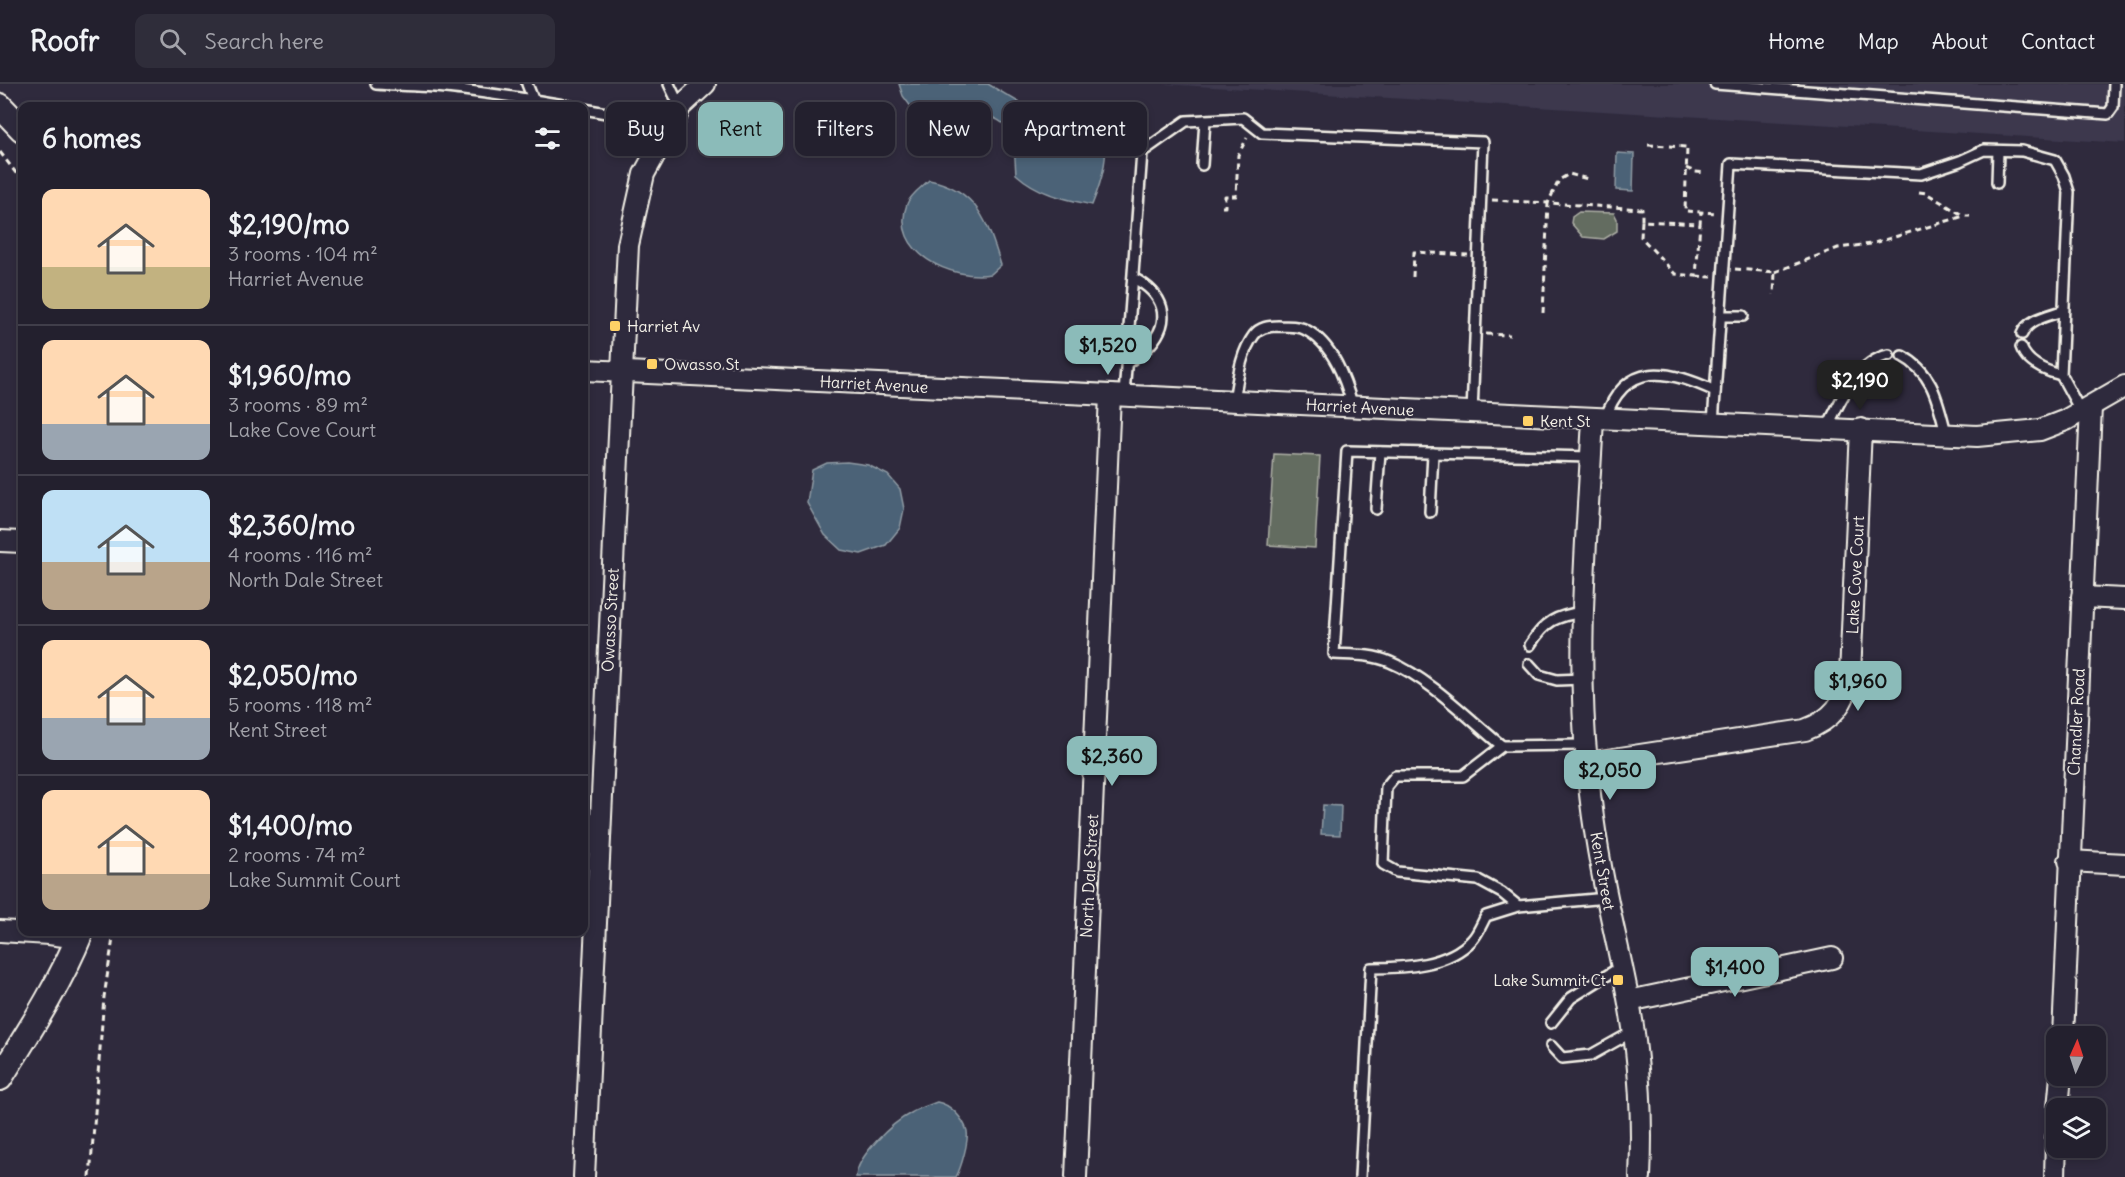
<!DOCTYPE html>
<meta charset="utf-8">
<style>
body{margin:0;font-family:Delius,sans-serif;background:#2f2d3a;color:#f1f3f6;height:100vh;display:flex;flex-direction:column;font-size:22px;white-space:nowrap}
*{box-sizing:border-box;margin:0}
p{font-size:20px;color:#a3a3aa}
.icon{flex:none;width:33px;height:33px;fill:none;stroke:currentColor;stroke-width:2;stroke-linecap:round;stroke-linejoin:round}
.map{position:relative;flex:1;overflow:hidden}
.side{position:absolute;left:18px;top:18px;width:570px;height:834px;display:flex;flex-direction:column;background:#23202e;border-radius:12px;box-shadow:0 3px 9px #0003,0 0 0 2px #403e4a}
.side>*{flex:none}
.top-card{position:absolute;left:606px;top:18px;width:570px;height:54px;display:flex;gap:12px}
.needle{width:39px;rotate:3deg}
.fabs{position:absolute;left:2046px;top:942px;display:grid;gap:12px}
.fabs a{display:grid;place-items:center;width:60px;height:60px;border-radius:12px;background:#23202e;box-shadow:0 3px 9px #0003,0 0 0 2px #403e4a;font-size:30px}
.price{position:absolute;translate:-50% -51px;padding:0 14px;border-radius:12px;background:#8bbbb9;color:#111;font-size:20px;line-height:39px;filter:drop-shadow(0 2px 3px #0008)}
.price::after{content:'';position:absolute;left:50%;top:36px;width:18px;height:14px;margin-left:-9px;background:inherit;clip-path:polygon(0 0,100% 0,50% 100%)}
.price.selected{background:#222;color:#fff}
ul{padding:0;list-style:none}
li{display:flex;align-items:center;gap:18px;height:150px;padding:0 24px}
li+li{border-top:2px solid #403e4a}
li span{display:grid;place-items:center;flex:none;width:168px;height:120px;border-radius:12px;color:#555}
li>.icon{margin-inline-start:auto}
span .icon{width:72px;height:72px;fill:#fffc;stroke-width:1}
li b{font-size:26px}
h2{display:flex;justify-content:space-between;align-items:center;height:72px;padding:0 24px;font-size:26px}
.pill{padding:0 21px;border-radius:12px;background:#23202e;box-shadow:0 3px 9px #0003,0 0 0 2px #403e4a;font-size:21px;line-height:54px}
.pill.selected{background:#8bbbb9;color:#111}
header{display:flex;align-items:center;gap:36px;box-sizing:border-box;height:84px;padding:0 30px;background:#23202e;border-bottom:2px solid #403e4a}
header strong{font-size:28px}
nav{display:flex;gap:33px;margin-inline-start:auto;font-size:21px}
.search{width:420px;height:54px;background:#2f2d3a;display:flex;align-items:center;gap:15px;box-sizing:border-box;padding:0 21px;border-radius:12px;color:#a3a3aa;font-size:22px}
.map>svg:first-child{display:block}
.built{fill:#3c384e}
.green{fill:#646c60;stroke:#acaea4;stroke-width:1.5}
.water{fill:#4c6277;stroke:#8f9ba4;stroke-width:1.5}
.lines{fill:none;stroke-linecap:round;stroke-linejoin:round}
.service-casing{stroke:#f4f1e8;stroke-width:14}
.minor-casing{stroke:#f4f1e8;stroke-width:24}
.tertiary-casing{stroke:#f4f1e8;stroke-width:28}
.path{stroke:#f4f1e8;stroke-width:3;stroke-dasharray:6 4.5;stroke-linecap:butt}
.service{stroke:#2f2a3d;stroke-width:9}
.minor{stroke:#2f2a3d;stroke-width:20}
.tertiary{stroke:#2f2a3d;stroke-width:24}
.poi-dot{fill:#ffd166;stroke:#2f2a3d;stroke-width:2}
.labels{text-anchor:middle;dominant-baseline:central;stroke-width:4.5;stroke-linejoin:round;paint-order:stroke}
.poi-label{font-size:16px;fill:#f4f1e8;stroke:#2f2a3d;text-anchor:start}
.street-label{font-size:16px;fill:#f4f1e8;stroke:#2f2a3d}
</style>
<header>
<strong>Roofr</strong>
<div class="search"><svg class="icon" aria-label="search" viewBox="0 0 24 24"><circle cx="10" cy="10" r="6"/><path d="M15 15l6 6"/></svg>Search here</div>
<nav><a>Home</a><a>Map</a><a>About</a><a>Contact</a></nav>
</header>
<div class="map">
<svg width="2125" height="1093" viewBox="0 0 2125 1093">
<rect width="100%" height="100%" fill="#2f2a3d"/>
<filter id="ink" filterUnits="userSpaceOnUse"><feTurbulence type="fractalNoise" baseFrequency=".0167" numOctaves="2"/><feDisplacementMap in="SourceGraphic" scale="12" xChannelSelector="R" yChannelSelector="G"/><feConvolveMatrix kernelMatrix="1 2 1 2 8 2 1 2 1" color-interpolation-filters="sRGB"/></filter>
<g filter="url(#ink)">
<polygon class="built" points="1163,0 2125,0 2125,59"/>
<g class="green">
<polygon points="1579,128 1614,129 1617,135 1617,147 1604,155 1583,153 1571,139 1572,133"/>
<polygon points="1274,370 1320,372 1315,464 1268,461"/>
</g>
<g class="water">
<path d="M899,0H988L1027,23L1104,46C1109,73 1102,96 1092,121C1064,115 1038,110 1016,90C1015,80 1015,57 1011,49C994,19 947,33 920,35L903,12Z"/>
<polygon points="1617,69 1634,70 1633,107 1616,106"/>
<path d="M929,96C977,105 988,139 1001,181L991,190C952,197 889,168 907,120C910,111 923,102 929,96Z"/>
<polygon points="847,378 868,381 888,391 900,405 904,425 900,444 886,461 861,470 841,466 825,451 807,419 812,386 827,379"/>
<polygon points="1323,721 1341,722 1340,751 1321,750"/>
<path d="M937,1018C950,1020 963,1034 967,1047C969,1057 961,1084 956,1093H856C857,1072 892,1039 911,1029C919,1024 929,1021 937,1018Z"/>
</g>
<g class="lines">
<g class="service-casing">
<g id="service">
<path d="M376,0C402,2 429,1 455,5C493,10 532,15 570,22"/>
<polyline points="527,0 533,15"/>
<polyline points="669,0 680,23"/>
<polyline points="1715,0 2108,30 2113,23 2114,0"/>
<polyline points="584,25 673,41"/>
<polyline points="1202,81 1205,36"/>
<polyline points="1997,99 1998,67"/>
<polyline points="1721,232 1743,232"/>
<path d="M2022,250C2028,235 2048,232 2062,227"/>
<path d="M2021,263C2027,280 2045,287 2061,291"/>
<path d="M1902,272C1933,288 1938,318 1946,349"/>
<path d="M1127,279C1134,274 1143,268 1149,262C1174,235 1163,209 1133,194"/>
<polyline points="1124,311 1142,68 1186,37 1243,34 1262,49 1483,58 1472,329"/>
<path d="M1234,317C1238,294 1240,270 1254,251C1260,243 1269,242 1278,242C1287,243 1298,241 1306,246C1333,260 1345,295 1353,323"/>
<path d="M1605,335C1625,276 1668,285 1715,307"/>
<polyline points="1713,339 1731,80 1921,90 1960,77 1984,66 2022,67 2055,76 2064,92 2069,108 2061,291 2081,328"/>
<path d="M1827,344C1840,317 1857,277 1889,271"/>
<polyline points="1376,425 1380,368"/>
<polyline points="1430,428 1433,369"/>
<path d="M1530,561C1545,537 1556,532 1583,528"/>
<polyline points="1529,580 1539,591 1557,596 1583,595"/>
<path d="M1502,662C1469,635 1429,594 1390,578C1372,570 1353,571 1334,570L1347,367L1591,373"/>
<polyline points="1518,822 1502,809 1478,796 1397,788 1383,780 1386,703 1395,692 1463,692 1502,662 1586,661"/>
<polyline points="1551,939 1571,914 1622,882"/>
<polyline points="1551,962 1562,974 1591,971 1634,947"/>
<path d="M1360,1093L1371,884C1404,884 1448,882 1472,856C1478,850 1482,839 1486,832L1518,822L1607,814"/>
</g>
</g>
<g class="minor-casing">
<g id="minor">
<polyline points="584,286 1977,352 2040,346 2066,336 2125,302"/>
<path d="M1593,335C1587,449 1576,565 1587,680C1591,728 1599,776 1609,823C1619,871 1631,918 1636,966C1641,1008 1642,1051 1640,1093"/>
<polyline points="0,457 22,458"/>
<polyline points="2082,513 2125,515"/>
<path d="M1587,679L1805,646C1832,636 1846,619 1850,591L1861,345"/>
<polyline points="2069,777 2125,780"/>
<polyline points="0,847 49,850 79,854"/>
<polyline points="1629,917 1832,874"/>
<polyline points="2063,952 2091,323"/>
<polyline points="2058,1024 2061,992"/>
<polyline points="584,1093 628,161 644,90 659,63 673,41 680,23 705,0"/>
<polyline points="1076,1093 1110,311"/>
<polyline points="2055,1093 2056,1054"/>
</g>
</g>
<g class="tertiary-casing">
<g id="tertiary">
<polyline points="0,22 22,45"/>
<path d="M0,994C30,946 60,900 81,848"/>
</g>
</g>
<g class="path">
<polyline points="1648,61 1687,63 1685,127 1717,129"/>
<polyline points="0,68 22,97"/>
<polyline points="1686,84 1695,88 1706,89"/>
<polyline points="1919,108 1926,109 1964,132"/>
<polyline points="1492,116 1548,119 1559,96 1569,90 1588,95"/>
<polyline points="1222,123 1225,123 1225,112 1236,112 1238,71 1247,54"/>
<polyline points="1642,137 1641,153 1675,190 1696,192 1700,140"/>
<polyline points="1735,185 1775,188 1774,211"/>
<polyline points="1775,188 1838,164 1871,160 1964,132 1970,132"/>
<polyline points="1696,192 1712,193"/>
<polyline points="1413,193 1414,168 1468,171"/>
<polyline points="1543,229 1548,119 1642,125 1642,137 1700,140 1701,128"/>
<polyline points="1486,250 1510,251"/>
<polyline points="90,1093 104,913 114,848"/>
</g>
<use href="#service" class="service"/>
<use href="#minor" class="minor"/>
<use href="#tertiary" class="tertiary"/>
</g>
</g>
<g class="poi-dot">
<rect x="609" y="236" width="12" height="12" rx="3"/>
<rect x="646" y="274" width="12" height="12" rx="3"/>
<rect x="1522" y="331" width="12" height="12" rx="3"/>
<rect x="1612" y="890" width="12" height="12" rx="3"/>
</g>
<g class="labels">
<g class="poi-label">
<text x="627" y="242">Harriet Av</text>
<text x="664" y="280">Owasso St</text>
<text x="1540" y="337">Kent St</text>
<text x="1606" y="896" text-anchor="end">Lake Summit Ct</text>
</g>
<g class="street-label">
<text transform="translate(874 300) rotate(3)">Harriet Avenue</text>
<text transform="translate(1360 323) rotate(3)">Harriet Avenue</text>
<text transform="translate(1855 491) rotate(-87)">Lake Cove Court</text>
<text transform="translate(610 536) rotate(-87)">Owasso Street</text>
<text transform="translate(2076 638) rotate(-87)">Chandler Road</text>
<text transform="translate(1603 787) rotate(80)">Kent Street</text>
<text transform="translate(1089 792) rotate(-87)">North Dale Street</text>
</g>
</g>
</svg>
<div class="fabs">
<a><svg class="needle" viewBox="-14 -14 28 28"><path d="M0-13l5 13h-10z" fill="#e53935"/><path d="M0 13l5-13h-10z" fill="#a3a3aa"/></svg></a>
<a><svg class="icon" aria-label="layers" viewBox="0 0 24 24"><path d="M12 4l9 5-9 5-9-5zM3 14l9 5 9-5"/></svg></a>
</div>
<b class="price" style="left:1108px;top:292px">$1,520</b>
<b class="price selected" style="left:1860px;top:327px">$2,190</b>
<b class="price" style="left:1858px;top:628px">$1,960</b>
<b class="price" style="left:1112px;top:703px">$2,360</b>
<b class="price" style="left:1610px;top:717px">$2,050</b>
<b class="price" style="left:1735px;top:914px">$1,400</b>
<div class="top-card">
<a class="pill">Buy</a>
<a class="pill selected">Rent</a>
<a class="pill">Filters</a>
<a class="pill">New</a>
<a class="pill">Apartment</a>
</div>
<section class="side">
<h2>6 homes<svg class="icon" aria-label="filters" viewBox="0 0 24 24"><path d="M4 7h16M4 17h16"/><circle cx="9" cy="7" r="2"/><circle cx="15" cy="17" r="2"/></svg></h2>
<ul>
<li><span style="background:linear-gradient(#ffd9b3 65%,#c2b280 0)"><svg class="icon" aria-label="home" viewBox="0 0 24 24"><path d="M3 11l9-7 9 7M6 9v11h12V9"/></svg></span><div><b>$2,190/mo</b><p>3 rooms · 104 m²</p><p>Harriet Avenue</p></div></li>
<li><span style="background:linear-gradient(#ffd9b3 70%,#9aa5b1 0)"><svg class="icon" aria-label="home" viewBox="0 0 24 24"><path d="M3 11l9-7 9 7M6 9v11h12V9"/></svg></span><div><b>$1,960/mo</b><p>3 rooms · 89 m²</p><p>Lake Cove Court</p></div></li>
<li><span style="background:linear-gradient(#bfe0f5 60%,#b9a48a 0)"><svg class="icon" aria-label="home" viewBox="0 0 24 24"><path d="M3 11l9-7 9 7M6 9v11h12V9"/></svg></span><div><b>$2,360/mo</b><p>4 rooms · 116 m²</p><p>North Dale Street</p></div></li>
<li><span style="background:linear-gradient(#ffd9b3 65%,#9aa5b1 0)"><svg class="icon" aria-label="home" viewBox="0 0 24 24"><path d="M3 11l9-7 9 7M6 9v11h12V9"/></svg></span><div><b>$2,050/mo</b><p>5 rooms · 118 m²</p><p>Kent Street</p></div></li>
<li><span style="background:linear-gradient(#ffd9b3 70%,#b9a48a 0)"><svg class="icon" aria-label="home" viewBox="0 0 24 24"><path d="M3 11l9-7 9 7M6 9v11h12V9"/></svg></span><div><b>$1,400/mo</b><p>2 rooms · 74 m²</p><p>Lake Summit Court</p></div></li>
</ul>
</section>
</div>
